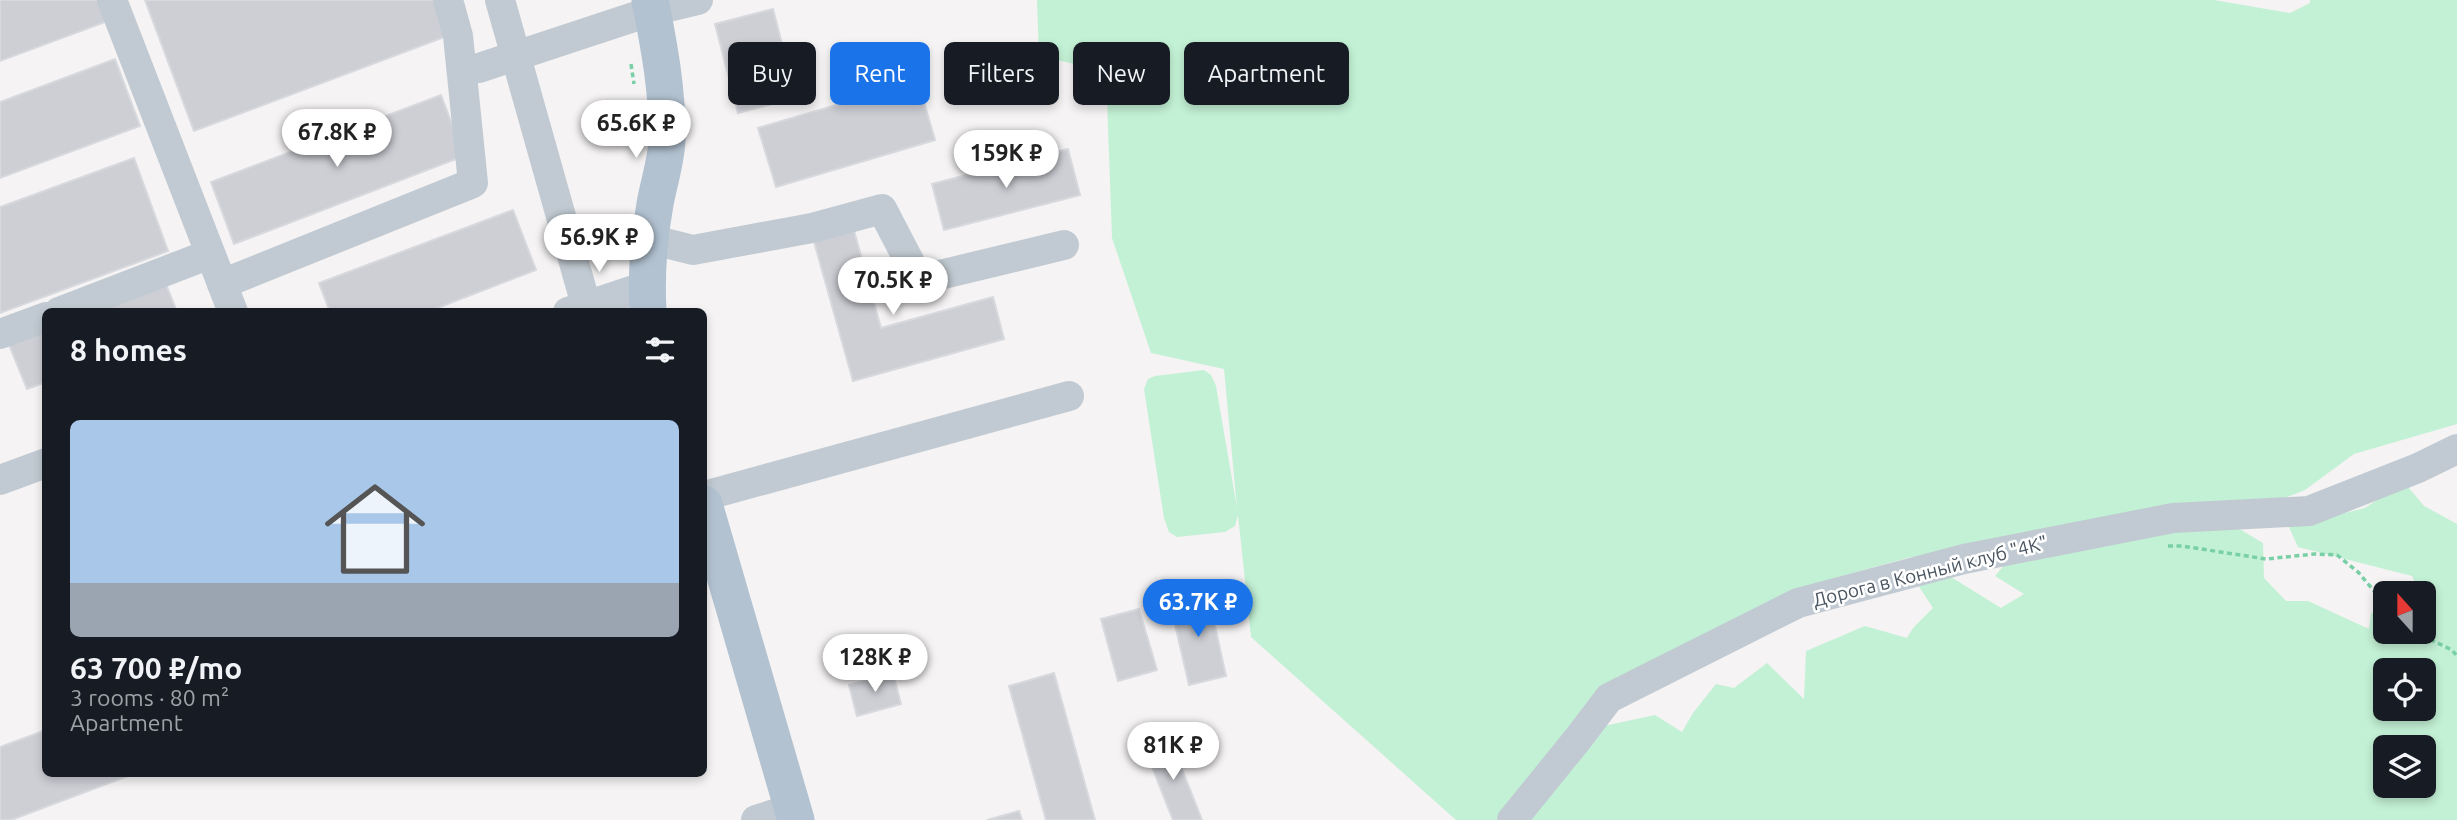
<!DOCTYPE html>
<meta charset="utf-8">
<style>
body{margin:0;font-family:Ubuntu,sans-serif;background:#20242c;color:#f1f3f6;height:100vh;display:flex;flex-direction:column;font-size:26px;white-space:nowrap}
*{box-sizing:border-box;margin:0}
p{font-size:23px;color:#9ea1a6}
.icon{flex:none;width:38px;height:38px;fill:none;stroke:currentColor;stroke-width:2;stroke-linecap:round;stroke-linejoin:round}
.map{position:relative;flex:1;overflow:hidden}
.sheet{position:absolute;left:42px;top:308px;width:665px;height:469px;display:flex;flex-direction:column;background:#171b24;border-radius:10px;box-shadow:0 4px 10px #0003}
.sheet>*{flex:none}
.banner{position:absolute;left:728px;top:42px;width:665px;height:63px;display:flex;gap:14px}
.needle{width:46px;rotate:339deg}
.tools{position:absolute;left:2373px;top:581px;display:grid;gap:14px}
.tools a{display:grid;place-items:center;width:63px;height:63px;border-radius:10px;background:#171b24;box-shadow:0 4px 10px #0003;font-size:35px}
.price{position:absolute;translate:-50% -60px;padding:0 16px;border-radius:24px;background:#fff;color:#222;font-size:23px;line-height:46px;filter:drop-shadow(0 2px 4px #0008)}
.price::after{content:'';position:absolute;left:50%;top:42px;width:21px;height:16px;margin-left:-10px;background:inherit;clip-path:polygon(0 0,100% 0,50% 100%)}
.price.current{background:#1a73e8;color:#fff}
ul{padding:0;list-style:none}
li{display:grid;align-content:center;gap:14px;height:371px;padding:0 28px}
li span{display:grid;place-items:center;height:217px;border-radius:10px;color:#555}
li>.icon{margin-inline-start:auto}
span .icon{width:126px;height:126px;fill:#fffc;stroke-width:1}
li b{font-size:30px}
h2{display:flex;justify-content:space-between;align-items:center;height:84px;padding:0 28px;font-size:30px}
.tag{padding:0 24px;border-radius:10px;background:#171b24;box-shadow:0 4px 10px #0003;font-size:24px;line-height:63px}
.tag.current{background:#1a73e8;color:#fff}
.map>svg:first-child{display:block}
.green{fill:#c3f1d5;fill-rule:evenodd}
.building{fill:#cdcfd5;stroke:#d7d9de;stroke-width:2}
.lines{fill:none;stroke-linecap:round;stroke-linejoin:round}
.path{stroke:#7ad0a6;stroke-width:3.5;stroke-dasharray:5 3.5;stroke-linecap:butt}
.minor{stroke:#c1cad2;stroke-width:30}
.major{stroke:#b3c2d1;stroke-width:37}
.labels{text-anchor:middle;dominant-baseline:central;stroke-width:5;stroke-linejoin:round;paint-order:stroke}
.street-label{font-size:19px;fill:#4a5661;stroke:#fff}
</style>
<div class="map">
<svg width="2457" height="820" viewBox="0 0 2457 820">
<rect width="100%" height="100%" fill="#f5f3f3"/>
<path class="green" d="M1037,0H2214L2290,13L2310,3V0H2457V424L2354,454L2305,490L2226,521L2263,543L2264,578L2286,601H2308L2369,629L2371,613L2385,609V632H2424V593H2420L2412,576L2298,547L2289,527L2365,508L2404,482L2424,506L2457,524V820H1456L1251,637L1238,515L1235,526L1225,532L1177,537L1169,532L1164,518L1144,389L1148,379L1155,376L1204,370L1211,375L1216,386L1237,508L1224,369L1151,353L1112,238L1106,71L1039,56ZM1911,557H2011L1995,576L2024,594L2001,608L1927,562L1914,579L1933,608L1913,628L1907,638L1865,626L1806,651L1804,699L1767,663L1734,688L1716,684L1693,713L1682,732L1655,715L1604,726L1591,705L1831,579ZM2385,670H2424V709H2385ZM2385,747H2424V786H2385Z"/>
<g class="building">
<polygon points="0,0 101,0 108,21 0,61"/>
<polygon points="145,0 437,0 450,35 194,131"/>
<polygon points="773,9 796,98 738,113 715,24"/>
<polygon points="115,59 140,126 0,178 0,102"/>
<polygon points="918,81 935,140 776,187 758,128"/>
<polygon points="441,95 464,156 234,244 211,182"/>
<polygon points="1068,149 1080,195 944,230 932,184"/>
<polygon points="134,158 168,251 0,313 0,207"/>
<polygon points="513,210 536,270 427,312 330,312 319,283"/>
<polygon points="853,227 881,328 993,297 1004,339 853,381 813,238"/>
<polygon points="164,279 177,312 84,312"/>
<polygon points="46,327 46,382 27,389 8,342"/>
<polygon points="1208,594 1226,676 1189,685 1170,603"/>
<polygon points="1139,609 1157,670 1118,681 1101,619"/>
<polygon points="893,673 901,704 857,716 849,685"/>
<polygon points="1054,673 1095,820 1046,820 1009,686"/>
<polygon points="46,730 46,774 127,774 128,776 11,820 0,820 0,747"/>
<polygon points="1170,739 1202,820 1173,820 1145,749"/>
<polygon points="1019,811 1022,820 987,820"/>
</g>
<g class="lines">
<g class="path">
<polyline points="631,64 634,84"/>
<polyline points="636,102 636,150"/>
<polyline points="2168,546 2182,546 2266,559 2314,554 2337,555 2358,572 2385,604"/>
<polyline points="2415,632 2452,650 2457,656"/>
</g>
<g class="minor">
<polyline points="112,0 233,312"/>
<polyline points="500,0 586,305"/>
<polyline points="479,68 652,11 698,0"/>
<polyline points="649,239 693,250 812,228 882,209 919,280 1064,245"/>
<polyline points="222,284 473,183 458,36 448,0"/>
<polyline points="59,312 210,254"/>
<polyline points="568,312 646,286"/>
<polyline points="0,334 46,317"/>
<polyline points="0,480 46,463"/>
<polyline points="704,496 1069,396"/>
<polyline points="756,820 793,808"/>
<polyline points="1512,820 1577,740 1609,698 1798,603 1964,559 2173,518 2309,511 2418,468 2457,449"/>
</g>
<g class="major">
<path d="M648,312C646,273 648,242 655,204C659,182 666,162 667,140C668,93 659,45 650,0"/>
<polyline points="704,504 796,820"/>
</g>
</g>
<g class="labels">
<g class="street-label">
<text transform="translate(1930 571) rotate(-14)">Дорога в Конный клуб "4К"</text>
</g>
</g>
</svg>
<div class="tools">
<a><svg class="needle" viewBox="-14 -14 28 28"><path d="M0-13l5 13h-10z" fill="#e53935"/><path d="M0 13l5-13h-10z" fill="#9ea1a6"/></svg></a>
<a><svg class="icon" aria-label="locate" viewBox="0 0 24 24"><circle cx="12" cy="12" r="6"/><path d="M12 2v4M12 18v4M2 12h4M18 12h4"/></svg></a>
<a><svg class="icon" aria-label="layers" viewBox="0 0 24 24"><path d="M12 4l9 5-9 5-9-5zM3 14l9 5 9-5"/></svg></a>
</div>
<b class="price" style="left:636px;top:160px">65.6K ₽</b>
<b class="price" style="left:337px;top:169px">67.8K ₽</b>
<b class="price" style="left:1006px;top:190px">159K ₽</b>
<b class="price" style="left:599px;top:274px">56.9K ₽</b>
<b class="price" style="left:893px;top:317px">70.5K ₽</b>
<b class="price current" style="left:1198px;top:639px">63.7K ₽</b>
<b class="price" style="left:875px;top:694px">128K ₽</b>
<b class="price" style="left:1173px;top:782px">81K ₽</b>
<div class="banner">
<a class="tag">Buy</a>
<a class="tag current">Rent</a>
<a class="tag">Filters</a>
<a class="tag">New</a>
<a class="tag">Apartment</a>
</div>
<section class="sheet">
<h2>8 homes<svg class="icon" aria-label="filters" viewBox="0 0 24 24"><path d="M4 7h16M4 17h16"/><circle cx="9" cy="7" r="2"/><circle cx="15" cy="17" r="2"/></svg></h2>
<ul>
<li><span style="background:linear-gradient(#a9c7e8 75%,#9aa5b1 0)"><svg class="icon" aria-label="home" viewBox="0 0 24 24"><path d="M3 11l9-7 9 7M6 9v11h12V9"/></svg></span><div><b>63 700 ₽/mo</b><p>3 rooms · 80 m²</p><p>Apartment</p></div></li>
</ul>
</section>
</div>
